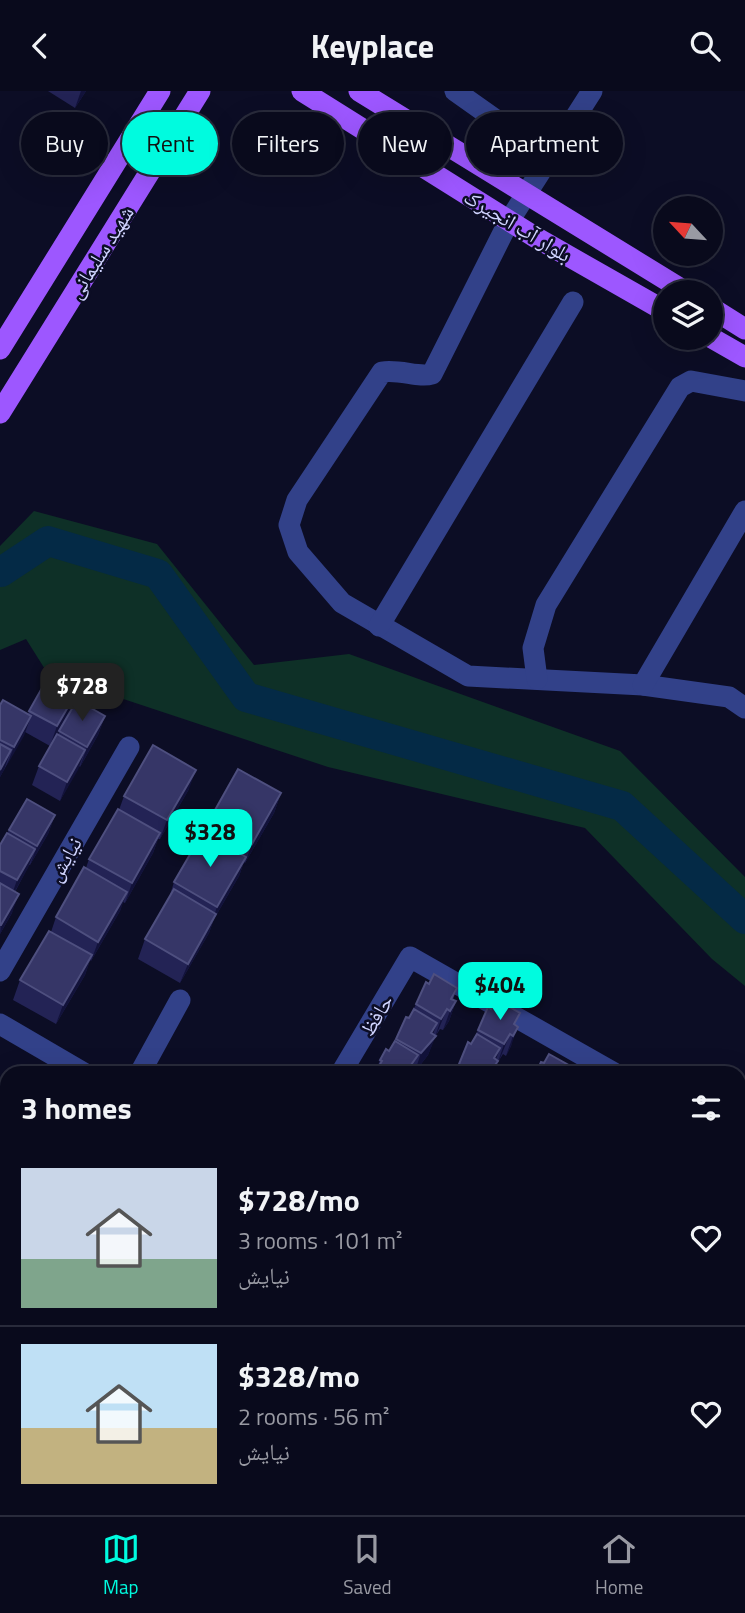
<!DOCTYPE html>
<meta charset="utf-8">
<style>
body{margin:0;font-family:"Titillium Web","Noto Naskh Arabic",sans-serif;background:#171829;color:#f1f3f6;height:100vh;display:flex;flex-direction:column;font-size:26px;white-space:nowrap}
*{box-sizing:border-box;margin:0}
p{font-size:23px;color:#999aa3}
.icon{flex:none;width:38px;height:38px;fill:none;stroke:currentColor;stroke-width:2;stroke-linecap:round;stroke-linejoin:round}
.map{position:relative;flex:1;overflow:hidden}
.drawer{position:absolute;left:0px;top:975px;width:746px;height:450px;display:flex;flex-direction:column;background:#090a1c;border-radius:21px 21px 0 0;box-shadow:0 7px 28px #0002,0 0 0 2px #292b3b}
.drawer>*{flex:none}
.hud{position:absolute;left:21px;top:21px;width:704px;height:63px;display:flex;gap:14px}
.needle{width:46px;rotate:296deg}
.tools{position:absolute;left:653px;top:105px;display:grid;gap:14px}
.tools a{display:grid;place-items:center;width:70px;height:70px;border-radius:50%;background:#090a1c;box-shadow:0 7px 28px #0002,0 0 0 2px #292b3b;font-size:35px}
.price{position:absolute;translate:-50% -60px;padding:0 16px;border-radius:14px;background:#00fbdf;color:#111;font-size:23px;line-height:46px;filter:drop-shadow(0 2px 4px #0008)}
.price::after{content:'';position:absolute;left:50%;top:42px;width:21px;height:16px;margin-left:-10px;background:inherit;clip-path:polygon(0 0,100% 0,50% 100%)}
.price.on{background:#222;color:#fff}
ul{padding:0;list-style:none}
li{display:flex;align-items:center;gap:21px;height:175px;padding:0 21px}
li+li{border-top:2px solid #292b3b}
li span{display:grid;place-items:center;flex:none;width:196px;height:140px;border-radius:0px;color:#555}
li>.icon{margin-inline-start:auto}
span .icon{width:84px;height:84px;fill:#fffc;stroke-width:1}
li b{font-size:30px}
h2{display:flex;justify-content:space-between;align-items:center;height:84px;padding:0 21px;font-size:30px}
.tag{padding:0 24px;border-radius:32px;background:#090a1c;box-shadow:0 7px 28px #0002,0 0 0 2px #292b3b;font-size:24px;line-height:63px}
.tag.on{background:#00fbdf;color:#111}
header{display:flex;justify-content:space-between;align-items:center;height:91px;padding:0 21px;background:#090a1c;font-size:32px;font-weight:700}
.tabs{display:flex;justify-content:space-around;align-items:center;height:98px;border-top:2px solid #292b3b;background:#090a1c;font-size:19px;color:#999aa3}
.tabs a{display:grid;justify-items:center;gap:4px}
.tabs .on{color:#00fbdf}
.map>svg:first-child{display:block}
.green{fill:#0e3027}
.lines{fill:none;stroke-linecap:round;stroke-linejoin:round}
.river{stroke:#042a46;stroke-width:30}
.minor{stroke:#324189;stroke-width:21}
.major{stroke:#9d57ff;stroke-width:21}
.wall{fill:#232355}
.shaded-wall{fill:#12123a}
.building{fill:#363667;stroke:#4e4f7f;stroke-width:2}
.labels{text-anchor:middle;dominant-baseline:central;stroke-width:5;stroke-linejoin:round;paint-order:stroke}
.street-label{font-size:21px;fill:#d0d4ff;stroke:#0c0d25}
</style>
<header><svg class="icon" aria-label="back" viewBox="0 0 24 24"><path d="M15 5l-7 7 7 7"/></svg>Keyplace<svg class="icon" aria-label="search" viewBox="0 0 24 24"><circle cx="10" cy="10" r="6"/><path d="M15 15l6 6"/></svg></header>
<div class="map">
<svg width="745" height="1424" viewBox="0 0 745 1424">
<rect width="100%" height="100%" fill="#0c0d25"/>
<g class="green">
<polygon points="34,420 157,453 254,574 349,563 620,660 745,786 745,895 712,868 585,737 328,676 48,583 26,548 0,559 0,455"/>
<polygon points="0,1337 7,1341 7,1418 138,1418 149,1424 0,1424"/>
</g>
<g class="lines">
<polyline class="river" points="1,481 48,450 158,483 246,606 622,715 745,828"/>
<g class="minor">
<polyline points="455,0 550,67"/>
<path d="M592,0L509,130L432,283C419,287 400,278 382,281L297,409L289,434L298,461L342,512L468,585L643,594L729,606L745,617"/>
<polyline points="379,535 573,211"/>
<polyline points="537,588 533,557 546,514 680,296 691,290 745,300"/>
<polyline points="643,594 745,420"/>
<polyline points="0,880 129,656"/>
<polyline points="0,933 84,982"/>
<polyline points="140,982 180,909"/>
<polyline points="341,982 410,866 614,982"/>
<polyline points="738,1170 745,1159"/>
<polyline points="738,1280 745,1284"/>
<polyline points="190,1418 192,1424"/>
<polyline points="328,1424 332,1418"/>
<polyline points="433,1424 437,1418"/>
</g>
<g class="major">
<polyline points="302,0 535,146 665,220"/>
<polyline points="359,0 686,201"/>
<polyline points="710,216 745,238"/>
<polyline points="710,246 745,266"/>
<polyline points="0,258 160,0"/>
<polyline points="0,322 200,0"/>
</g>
</g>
<g class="wall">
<polygon points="48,0 86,0 75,17"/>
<polygon points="75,604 68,623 57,643 58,644 59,640 105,625 98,644 80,676 79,675 60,710 32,694 39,675 50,655 25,641 0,686 0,614 28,623 29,620"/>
<polygon points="189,698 160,748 158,748 153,762 125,812 123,811 120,820 91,870 90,869 85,884 56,933 13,909 20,889 51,841 56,826 86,777 89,768 119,719 124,705"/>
<polygon points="281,702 274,722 245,772 244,771 239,785 214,828 209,842 180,892 138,868 145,848 169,807 174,791 205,742 210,728"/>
<polygon points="55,724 48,743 30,774 29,774 15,801 12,822 0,843 0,754 9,739"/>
<polygon points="429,893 457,897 453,909 456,910 449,930 443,939 440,938 435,946 428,964 414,982 375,982 380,969 389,960 395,950 406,926 409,927 416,913"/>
<polygon points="516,934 511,955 506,965 503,963 498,971 494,982 454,982 458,976 468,951 471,953 478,939"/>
<polygon points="7,994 7,1083 0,1079 0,1007"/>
<polygon points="277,1418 323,1418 319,1424 274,1424"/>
</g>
<g class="shaded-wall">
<polygon points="81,0 86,0 75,17"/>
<polygon points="75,604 68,623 50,655 57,635"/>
<polygon points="31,625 24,645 6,676 14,656"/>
<polygon points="105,625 98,644 80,676 87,656"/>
<polygon points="11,659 4,679 0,686 0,679"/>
<polygon points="85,659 78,679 60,710 67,691"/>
<polygon points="196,679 189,698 160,748 167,729"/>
<polygon points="281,702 274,722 245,772 252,753"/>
<polygon points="55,724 48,743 30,774 37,755"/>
<polygon points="160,742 153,762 125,812 132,792"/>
<polygon points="35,758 28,777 10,809 17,789"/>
<polygon points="246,766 239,785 214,828 209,842 180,892 188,873 212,830 217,816"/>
<polygon points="127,801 120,820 91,870 98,851"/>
<polygon points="19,803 12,822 0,843 1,834"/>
<polygon points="92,864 85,884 56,933 63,914"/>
<polygon points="456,910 449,930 443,939 450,920"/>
<polygon points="447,918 428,964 414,982 412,982 416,977 421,962 437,932 430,952 435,946 441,928"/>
<polygon points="518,936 511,955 506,965 513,945"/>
<polygon points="510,943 494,982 489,982 494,967 500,957 493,977 498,971 504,953"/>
<polygon points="745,1348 745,1355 738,1367 738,1360"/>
<polygon points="319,1418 323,1418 319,1424 315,1424"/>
<polygon points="419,1418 421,1418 419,1424 415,1424"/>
<polygon points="515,1418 519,1418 515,1424 511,1424"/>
<polygon points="612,1418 616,1418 612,1424 608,1424"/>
<polygon points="725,1418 729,1418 725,1424 722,1424"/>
</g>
<g class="building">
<polygon points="47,588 75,604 57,635 29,620"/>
<polygon points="3,609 31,625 14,656 0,649 0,614"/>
<polygon points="77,609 105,625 87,656 59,640"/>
<polygon points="57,643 85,659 67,691 39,675"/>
<polygon points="0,653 11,659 0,679"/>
<polygon points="153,654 196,679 167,729 124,705"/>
<polygon points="238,678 281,702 252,753 210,728"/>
<polygon points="27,708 55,724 37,755 9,739"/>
<polygon points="118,718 160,742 132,792 89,768"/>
<polygon points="203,741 246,766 217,816 174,791"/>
<polygon points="7,742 35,758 17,789 0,780 0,754"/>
<polygon points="84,776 127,801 98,851 56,826"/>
<polygon points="0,792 19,803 1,834 0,834"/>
<polygon points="174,798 216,823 188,873 145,848"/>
<polygon points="49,840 92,864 63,914 20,889"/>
<polygon points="434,883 457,897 451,908 456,910 450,920 447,918 441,928 416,913 426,891 429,893"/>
<polygon points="497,909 520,922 514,933 518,936 513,945 510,943 504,953 478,939 488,916 491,918"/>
<polygon points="414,918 437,932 431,942 436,945 421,962 396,948 406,926 409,927"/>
<polygon points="477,943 500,957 494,967 498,970 489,982 474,982 459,973 468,951 471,953"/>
<polygon points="395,950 418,964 411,974 416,977 412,982 379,982 376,980 382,970 380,969 386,958 389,960"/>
<polygon points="549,963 572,976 569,982 536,982 541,971 544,972"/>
<polygon points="18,975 31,982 14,982"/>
<polygon points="457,975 468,982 454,982"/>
<polygon points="7,994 7,1066 0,1062 0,1007"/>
<polygon points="740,1286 745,1289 745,1328 738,1325 738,1288"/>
<polygon points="738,1328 745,1331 745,1348 738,1360"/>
<polygon points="281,1418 319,1418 315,1424 293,1424"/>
<polygon points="376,1418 419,1418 415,1424 373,1424"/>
<polygon points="467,1418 515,1418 511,1424 469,1424 465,1422"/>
<polygon points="565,1418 612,1418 608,1424 586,1424 580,1421 578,1424 561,1424"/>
<polygon points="664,1418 725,1418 722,1424 660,1424"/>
</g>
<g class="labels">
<g class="street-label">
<text transform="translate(518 134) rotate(31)">بلوار آب انجیرک</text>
<text transform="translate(100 161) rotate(-58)">شهید سلیمانی</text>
<text transform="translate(64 768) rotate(-60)">نیایش</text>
<text transform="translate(376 924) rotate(-59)">حافظ</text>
</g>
</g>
</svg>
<div class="tools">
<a><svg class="needle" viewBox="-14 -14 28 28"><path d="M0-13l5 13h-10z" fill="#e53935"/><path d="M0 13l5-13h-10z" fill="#999aa3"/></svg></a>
<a><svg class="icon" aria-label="layers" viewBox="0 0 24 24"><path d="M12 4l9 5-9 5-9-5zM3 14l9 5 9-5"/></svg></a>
</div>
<b class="price on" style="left:82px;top:632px">$728</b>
<b class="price" style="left:210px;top:778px">$328</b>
<b class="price" style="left:500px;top:931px">$404</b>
<div class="hud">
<a class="tag">Buy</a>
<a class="tag on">Rent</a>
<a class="tag">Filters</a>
<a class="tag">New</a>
<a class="tag">Apartment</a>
</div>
<section class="drawer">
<h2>3 homes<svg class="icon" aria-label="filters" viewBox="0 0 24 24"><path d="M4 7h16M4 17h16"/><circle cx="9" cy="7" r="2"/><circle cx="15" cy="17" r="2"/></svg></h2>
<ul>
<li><span style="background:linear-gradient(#c9d6e8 65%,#7fa58c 0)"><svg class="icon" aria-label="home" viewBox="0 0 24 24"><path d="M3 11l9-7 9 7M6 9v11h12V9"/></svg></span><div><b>$728/mo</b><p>3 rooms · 101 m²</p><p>نیایش</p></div><svg class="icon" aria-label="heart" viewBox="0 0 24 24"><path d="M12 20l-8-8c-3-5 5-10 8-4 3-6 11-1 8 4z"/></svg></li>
<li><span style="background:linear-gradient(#bfe0f5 60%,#c2b280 0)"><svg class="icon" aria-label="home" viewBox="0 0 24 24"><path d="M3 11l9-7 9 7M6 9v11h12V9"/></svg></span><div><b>$328/mo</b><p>2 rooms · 56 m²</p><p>نیایش</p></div><svg class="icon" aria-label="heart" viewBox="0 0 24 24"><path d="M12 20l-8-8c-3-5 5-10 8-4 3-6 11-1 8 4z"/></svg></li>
</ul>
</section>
</div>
<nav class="tabs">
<a class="on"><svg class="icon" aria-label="map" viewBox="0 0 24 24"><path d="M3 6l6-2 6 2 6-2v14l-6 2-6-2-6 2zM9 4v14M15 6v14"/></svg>Map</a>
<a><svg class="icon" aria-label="saved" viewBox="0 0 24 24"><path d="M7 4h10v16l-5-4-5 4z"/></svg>Saved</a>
<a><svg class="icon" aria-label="home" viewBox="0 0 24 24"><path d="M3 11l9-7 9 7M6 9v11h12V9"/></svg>Home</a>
</nav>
